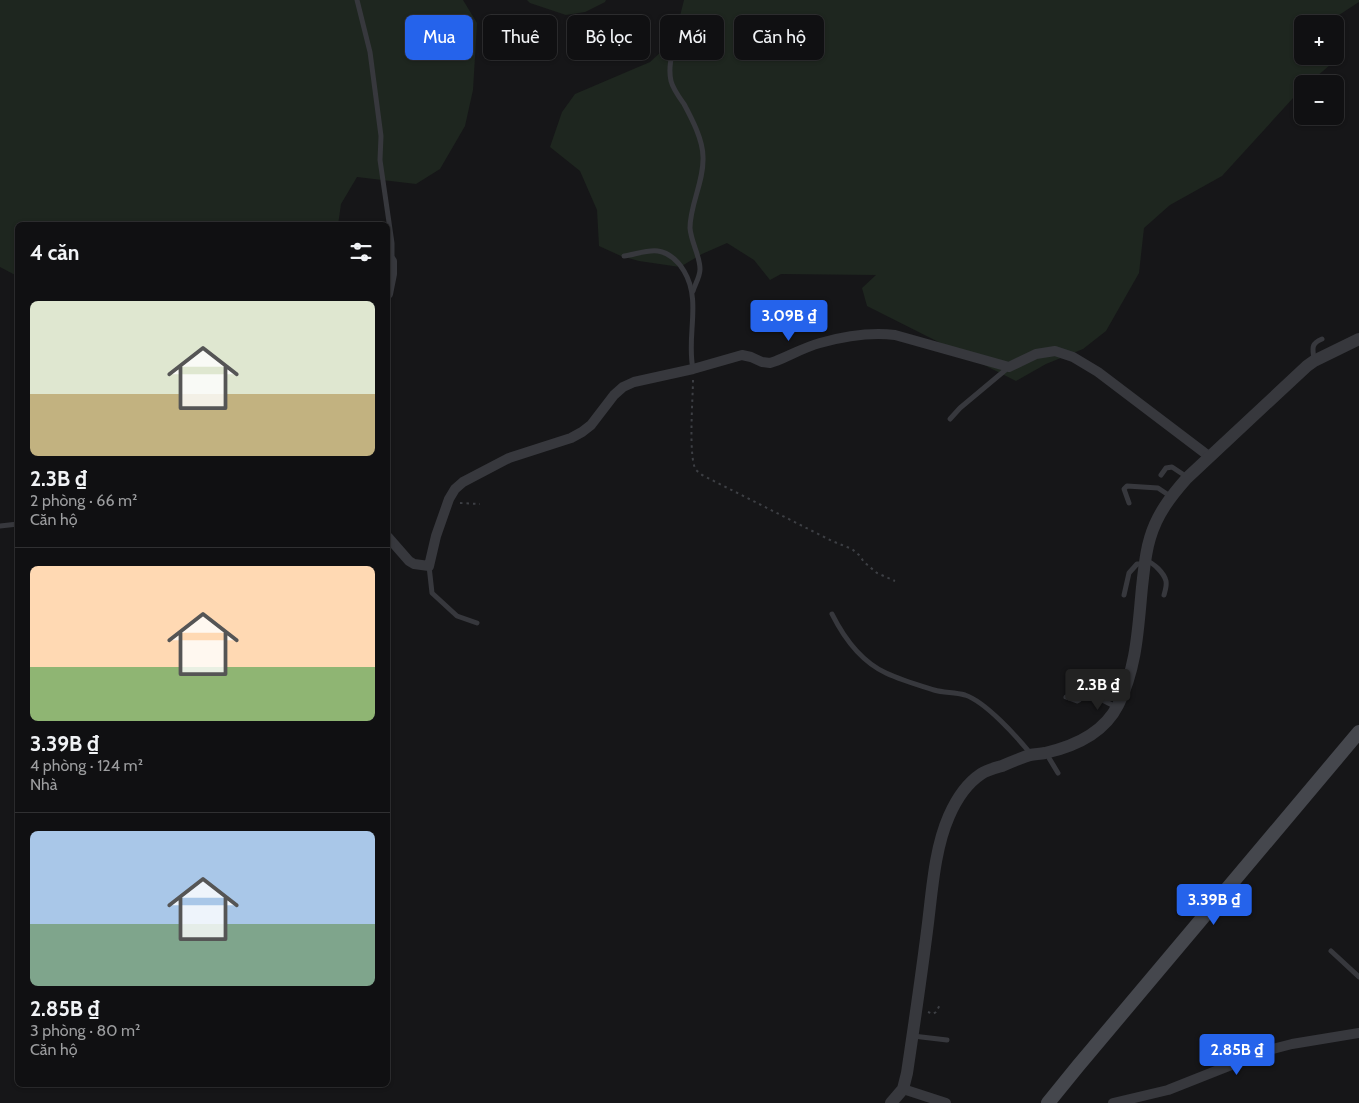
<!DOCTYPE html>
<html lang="vi">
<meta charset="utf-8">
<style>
body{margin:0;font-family:Cabin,sans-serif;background:#1e1e20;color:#f1f3f6;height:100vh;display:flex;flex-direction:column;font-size:19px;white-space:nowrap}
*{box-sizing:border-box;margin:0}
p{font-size:16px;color:#9c9d9f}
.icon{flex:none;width:28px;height:28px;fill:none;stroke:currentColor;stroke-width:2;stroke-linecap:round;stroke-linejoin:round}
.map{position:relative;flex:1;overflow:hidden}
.sheet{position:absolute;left:15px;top:222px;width:375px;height:865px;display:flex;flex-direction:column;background:#101012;border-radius:8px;box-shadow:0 1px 4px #0004,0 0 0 1px #303032}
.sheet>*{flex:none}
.top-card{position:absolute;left:405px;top:15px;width:475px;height:45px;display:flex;gap:10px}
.controls{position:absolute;left:1294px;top:15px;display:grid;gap:10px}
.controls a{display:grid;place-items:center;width:50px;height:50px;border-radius:8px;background:#101012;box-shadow:0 1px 4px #0004,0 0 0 1px #303032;font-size:25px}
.price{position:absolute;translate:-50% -42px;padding:0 11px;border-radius:5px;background:#2563eb;color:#fff;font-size:16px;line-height:32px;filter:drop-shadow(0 1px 2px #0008)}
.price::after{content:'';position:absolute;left:50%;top:30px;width:15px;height:11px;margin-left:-8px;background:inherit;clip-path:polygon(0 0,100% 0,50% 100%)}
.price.selected{background:#222;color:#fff}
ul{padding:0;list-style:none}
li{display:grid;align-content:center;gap:10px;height:265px;padding:0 15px}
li+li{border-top:1px solid #303032}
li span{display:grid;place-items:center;height:155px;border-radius:8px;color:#555}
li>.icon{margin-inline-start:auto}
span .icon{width:90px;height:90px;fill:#fffc;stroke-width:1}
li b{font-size:21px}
h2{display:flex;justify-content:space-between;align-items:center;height:60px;padding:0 15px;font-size:21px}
.pill{padding:0 18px;border-radius:8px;background:#101012;box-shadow:0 1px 4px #0004,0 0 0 1px #303032;font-size:18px;line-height:45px}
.pill.selected{background:#2563eb;color:#fff}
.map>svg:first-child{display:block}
.green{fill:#1e261f;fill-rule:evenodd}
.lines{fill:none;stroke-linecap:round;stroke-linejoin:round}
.path{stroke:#3d3f44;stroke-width:2;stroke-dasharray:2.5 4;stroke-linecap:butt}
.service{stroke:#37383d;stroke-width:5}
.minor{stroke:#37383d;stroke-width:10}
.tertiary{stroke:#37383d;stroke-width:12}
.secondary{stroke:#45474d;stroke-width:14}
</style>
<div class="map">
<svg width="1359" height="1103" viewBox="0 0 1359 1103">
<rect width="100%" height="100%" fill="#161618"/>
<g class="green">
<polygon points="0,0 463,0 477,23 473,90 465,126 440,169 416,184 357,177 341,204 338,225 18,225 17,276 0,267"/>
<polygon points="527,0 606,0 605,2 585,12 566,15 530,3"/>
<path d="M684,0H1359V2L1339,15L1338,58L1308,84H1302V89L1294,97L1222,176L1170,205L1144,228L1139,273L1106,331L1083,349L1046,364L1016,381L867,306L862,288L876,275L781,274L770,280L754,260L727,243L702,254L680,267L639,261L621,256L599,246L597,210L580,171L550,147L562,112L575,94L650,62L674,40ZM1302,24H1335V56H1302Z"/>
</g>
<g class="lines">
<g class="path">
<path d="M693,380C693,397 688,458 696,470C698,472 700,473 702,475L832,541L852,549L859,555L864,562L877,573L895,581"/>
<polyline points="460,503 480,504"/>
<polyline points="928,1012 933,1014 936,1012 941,1003"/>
</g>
<g class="service">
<polyline points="357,0 370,52 381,136 380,160 392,243 392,258"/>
<path d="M678,28C675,44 667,64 671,81C673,89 679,97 684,104C692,119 703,140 703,157C704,182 690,204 690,228C691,242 700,256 700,269C700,277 695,284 693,291"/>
<path d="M624,256C633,255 649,249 658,251C670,253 678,261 684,271C702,301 686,336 693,369"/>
<path d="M1314,360C1313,349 1310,344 1322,339"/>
<polyline points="950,419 960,408 1009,367"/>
<polyline points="1161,475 1166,468 1172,467 1187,477"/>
<polyline points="1129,503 1124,489 1127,486 1158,488 1170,496"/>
<polyline points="0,526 18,524"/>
<path d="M1145,560C1154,563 1164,573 1166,581C1167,586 1165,591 1164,595"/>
<polyline points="429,566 432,593 457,616 477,623"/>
<polyline points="1124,595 1129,573 1137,564 1144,564"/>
<path d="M832,614C844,638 860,661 886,673C901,680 918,685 934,690C944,693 954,692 965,695C986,702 1017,737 1031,754"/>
<polyline points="1066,697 1077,701 1079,700 1085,691 1116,707"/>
<polyline points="1046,753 1058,773"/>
<polyline points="1331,951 1359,977"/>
<polyline points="913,1036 947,1040"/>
</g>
<g class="minor">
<polyline points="388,256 392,261 392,274 388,294"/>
<path d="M388,537L409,561L414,564L429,566L436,536L449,499L455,489L463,482L509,458L571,438L582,432L591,425L614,395L623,387L634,382L693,369L742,355L751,357L762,362L770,363L776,361C791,355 805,347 820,343C845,336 870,332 895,335L1009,367L1036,354L1055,351L1073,357L1098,372L1210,457"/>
<polyline points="903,1089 946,1103"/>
<polyline points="1113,1103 1168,1090 1269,1050 1292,1044 1359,1033"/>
</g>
<path class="tertiary" d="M891,1103L903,1089L907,1073C914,1026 921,978 927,931C932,893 934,850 949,816C956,800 966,784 981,774C987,770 995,768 1002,766C1011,762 1021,758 1030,755C1035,754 1040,754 1045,753C1076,746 1104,733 1118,705C1137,667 1138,628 1142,587C1144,570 1145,554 1150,538C1157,514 1171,496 1187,478L1307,366L1314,361L1359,339"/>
<polyline class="secondary" points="1048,1103 1078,1066 1359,732"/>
</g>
</svg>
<div class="controls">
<a>+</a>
<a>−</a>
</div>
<b class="price" style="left:789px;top:342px">3.09B ₫</b>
<b class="price selected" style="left:1098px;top:711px">2.3B ₫</b>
<b class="price" style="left:1214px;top:926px">3.39B ₫</b>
<b class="price" style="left:1237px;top:1076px">2.85B ₫</b>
<div class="top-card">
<a class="pill selected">Mua</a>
<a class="pill">Thuê</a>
<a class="pill">Bộ lọc</a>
<a class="pill">Mới</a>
<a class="pill">Căn hộ</a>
</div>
<section class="sheet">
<h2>4 căn<svg class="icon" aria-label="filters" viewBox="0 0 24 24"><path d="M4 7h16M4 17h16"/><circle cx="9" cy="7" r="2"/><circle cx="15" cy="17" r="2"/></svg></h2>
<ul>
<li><span style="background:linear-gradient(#dfe7d0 60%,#c2b280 0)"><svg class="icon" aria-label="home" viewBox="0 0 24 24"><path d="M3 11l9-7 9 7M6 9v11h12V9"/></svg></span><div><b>2.3B ₫</b><p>2 phòng · 66 m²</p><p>Căn hộ</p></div></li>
<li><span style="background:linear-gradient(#ffd9b3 65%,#8fb573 0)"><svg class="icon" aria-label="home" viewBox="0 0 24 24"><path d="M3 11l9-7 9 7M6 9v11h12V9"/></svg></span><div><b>3.39B ₫</b><p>4 phòng · 124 m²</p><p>Nhà</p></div></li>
<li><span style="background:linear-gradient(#a9c7e8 60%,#7fa58c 0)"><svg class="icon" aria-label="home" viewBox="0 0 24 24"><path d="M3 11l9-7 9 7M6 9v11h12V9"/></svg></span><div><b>2.85B ₫</b><p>3 phòng · 80 m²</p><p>Căn hộ</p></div></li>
</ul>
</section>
</div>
